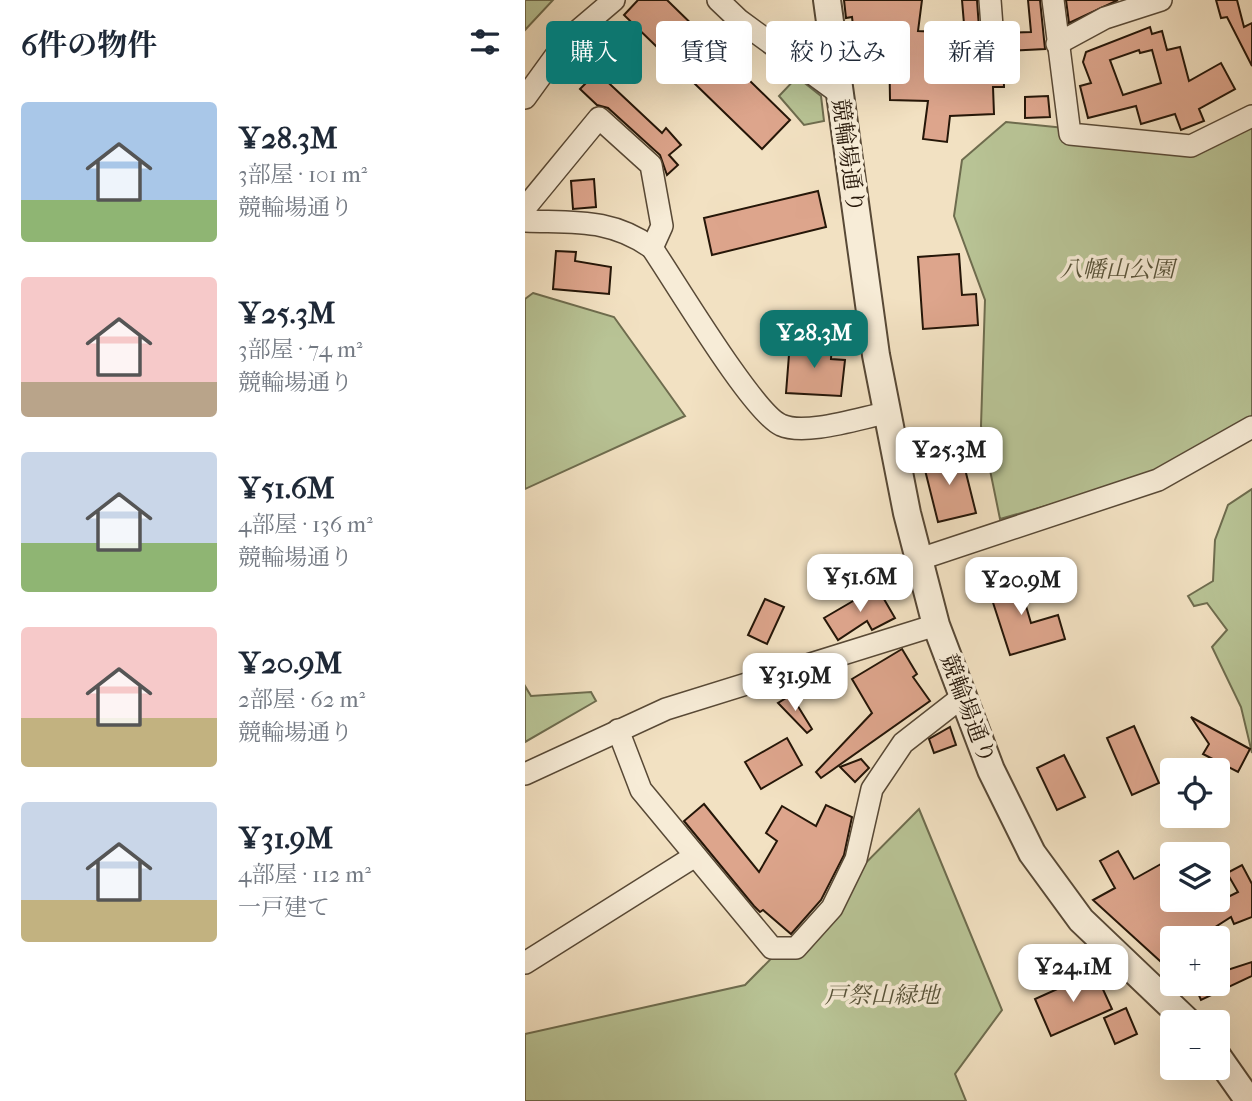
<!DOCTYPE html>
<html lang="ja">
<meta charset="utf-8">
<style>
body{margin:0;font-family:"IM FELL French Canon","Noto Serif JP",serif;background:#f2f2f3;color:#1f2937;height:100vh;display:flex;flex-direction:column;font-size:26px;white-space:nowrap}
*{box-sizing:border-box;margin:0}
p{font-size:23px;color:#747a83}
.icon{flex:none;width:38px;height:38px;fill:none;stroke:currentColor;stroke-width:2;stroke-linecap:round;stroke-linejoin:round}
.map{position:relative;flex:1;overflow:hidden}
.drawer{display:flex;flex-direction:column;background:#fff;width:525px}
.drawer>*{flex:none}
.hud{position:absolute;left:21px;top:21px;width:600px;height:63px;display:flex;gap:14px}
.controls{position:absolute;left:635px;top:758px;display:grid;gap:14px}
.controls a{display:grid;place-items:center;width:70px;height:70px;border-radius:7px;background:#fff;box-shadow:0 7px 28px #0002;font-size:35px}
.price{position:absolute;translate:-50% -60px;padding:0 16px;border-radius:14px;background:#fff;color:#222;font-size:23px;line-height:46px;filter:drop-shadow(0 2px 4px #0008)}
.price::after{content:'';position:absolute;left:50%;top:42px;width:21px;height:16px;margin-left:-10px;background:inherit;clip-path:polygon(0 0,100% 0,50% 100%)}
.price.active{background:#0f766e;color:#fff}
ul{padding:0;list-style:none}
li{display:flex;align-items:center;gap:21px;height:175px;padding:0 21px}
li span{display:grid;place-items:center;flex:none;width:196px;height:140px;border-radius:7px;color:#555}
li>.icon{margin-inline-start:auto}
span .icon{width:84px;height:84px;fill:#fffc;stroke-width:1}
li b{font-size:30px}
h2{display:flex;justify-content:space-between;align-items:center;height:84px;padding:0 21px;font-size:30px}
.tag{padding:0 24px;border-radius:7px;background:#fff;box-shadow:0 7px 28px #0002;font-size:24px;line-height:63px}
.tag.active{background:#0f766e;color:#fff}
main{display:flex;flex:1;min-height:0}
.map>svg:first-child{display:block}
.green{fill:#b8c395;stroke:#6e6c4e;stroke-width:2}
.building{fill:#dda58c;stroke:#251608;stroke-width:2;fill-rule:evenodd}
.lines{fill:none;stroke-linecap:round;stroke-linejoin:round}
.minor-casing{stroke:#584936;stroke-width:24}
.tertiary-casing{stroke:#584936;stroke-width:30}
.minor{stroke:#f7ecd7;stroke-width:21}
.tertiary{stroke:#f7ecd7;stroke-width:26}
.labels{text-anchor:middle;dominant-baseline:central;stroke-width:7;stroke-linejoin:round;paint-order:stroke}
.street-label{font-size:23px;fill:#251608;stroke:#f7ecd7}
.park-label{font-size:23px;font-style:italic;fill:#585339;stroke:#f7ecd7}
</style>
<main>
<section class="drawer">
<h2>6件の物件<svg class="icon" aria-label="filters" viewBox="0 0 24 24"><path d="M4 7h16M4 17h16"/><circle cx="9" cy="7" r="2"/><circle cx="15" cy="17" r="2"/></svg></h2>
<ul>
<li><span style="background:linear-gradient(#a9c7e8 70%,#8fb573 0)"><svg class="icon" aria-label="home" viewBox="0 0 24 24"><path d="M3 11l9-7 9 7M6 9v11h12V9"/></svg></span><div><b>¥28.3M</b><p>3部屋 · 101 m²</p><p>競輪場通り</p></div></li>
<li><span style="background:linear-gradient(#f6c9c9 75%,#b9a48a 0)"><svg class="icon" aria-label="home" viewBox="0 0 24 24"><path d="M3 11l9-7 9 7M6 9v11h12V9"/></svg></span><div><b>¥25.3M</b><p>3部屋 · 74 m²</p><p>競輪場通り</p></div></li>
<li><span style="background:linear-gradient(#c9d6e8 65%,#8fb573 0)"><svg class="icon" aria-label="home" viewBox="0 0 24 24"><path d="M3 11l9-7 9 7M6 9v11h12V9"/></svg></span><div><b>¥51.6M</b><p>4部屋 · 136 m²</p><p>競輪場通り</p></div></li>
<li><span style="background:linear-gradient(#f6c9c9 65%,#c2b280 0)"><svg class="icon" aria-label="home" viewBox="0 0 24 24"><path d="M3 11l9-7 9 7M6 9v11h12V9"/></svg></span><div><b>¥20.9M</b><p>2部屋 · 62 m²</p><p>競輪場通り</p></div></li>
<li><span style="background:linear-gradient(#c9d6e8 70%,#c2b280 0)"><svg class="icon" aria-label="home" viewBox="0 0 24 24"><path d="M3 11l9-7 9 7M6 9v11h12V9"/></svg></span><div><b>¥31.9M</b><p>4部屋 · 112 m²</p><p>一戸建て</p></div></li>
</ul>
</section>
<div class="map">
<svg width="727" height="1101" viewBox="0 0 727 1101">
<rect width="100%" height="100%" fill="#f2e1c2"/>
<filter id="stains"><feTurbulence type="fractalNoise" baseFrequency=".00286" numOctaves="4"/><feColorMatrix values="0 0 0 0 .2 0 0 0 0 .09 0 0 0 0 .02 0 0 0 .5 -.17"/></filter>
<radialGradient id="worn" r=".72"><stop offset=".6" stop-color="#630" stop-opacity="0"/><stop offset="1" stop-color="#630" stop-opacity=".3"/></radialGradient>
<g class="green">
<polygon points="0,0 28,0 0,30"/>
<polygon points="272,77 296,96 299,121 279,125 254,96"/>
<polygon points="481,122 628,137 681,148 727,123 727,420 636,473 475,519 456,426 460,300 429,216 437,160"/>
<polygon points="8,293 89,317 160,416 0,489 0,299"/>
<polygon points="727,489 727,753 716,707 687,647 702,630 682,603 669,606 663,596 688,581 690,540 703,505"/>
<polygon points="0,686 6,696 66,692 71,701 0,742"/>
<polygon points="394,809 477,1010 430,1074 441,1101 0,1101 0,1034 220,985"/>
</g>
<g class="building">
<polygon points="113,0 142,0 265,120 237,149 99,15"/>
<polygon points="319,0 397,0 393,31 437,33 436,24 439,24 437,0 452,0 455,42 462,51 468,53 479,46 481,33 506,32 503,0 515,0 520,49 478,51 479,87 468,87 469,114 425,116 422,142 398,139 403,101 365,100 364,40 330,43 327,17 321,18"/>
<polygon points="541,0 593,0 544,23"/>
<polygon points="691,0 712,0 719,27 727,23 727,66 702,17 696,18"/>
<path d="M625,27L627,34L637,31L642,50L655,47L664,81L696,63L710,89L674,109L679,121L656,130L650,114L616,124L611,106L563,118L555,86L566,83L558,62L561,52ZM614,50L615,53L627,50L636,83L598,95L585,60Z"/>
<polygon points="72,72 137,133 141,128 156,145 144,155 153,165 142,175 135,155 83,108 72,105 55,89"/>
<polygon points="523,96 525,117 500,118 500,97"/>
<polygon points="69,179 71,207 48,209 46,181"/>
<polygon points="293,191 301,227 187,255 179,218"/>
<polygon points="31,251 51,252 50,261 86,267 84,294 28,289"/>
<polygon points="434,254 437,295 451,294 453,325 398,329 393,257"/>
<polygon points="265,342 307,344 306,359 320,360 316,396 261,393"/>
<polygon points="436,453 451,513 413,522 398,462"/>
<polygon points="491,572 506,623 533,615 540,639 485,655 461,581"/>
<polygon points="352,587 370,618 347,630 342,621 313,640 299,618"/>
<polygon points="240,599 259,607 242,644 223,635"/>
<polygon points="377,649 392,674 388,677 405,701 296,778 291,772 347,713 327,679"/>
<polygon points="266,695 287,729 282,733 253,703"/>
<polygon points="666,717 725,749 713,772 678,754 684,744"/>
<polygon points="609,726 634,783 607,795 582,738"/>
<polygon points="425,727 431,745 409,753 404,739"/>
<polygon points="262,738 277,765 236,789 220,762"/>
<polygon points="539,755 560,797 532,810 512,768"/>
<polygon points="336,759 344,768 330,782 315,767"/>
<polygon points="179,804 234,872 252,841 241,833 257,806 291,826 301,805 327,817 319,855 296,900 266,934 238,910 235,912 229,906 159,821"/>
<polygon points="593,851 609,879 636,864 648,884 648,900 659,900 663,907 674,900 697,900 713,892 702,873 717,865 727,884 727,917 709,924 706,917 673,938 648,938 648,954 635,961 568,900 590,888 575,861"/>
<polygon points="727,962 727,976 676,1000 669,984 693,984 693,973"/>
<polygon points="570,972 587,1009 526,1036 510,999"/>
<polygon points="601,1008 612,1034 590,1044 579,1018"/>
</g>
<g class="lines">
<g class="minor-casing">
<g id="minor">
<polyline points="193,0 214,20 314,93"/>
<polyline points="465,0 468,40"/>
<polyline points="528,0 545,134 666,146 727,116"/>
<polyline points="532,44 580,18 636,0"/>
<polyline points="0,98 42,40 89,0"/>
<polyline points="0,208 74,118 126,165 137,226 127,248"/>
<path d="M0,221C49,223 86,218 127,248C149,280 228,413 256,425C280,436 335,418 361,413"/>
<polyline points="395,559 633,480 727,427"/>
<polyline points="93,730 116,790 247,948 271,948 307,908 331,859 347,789 378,743 437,697"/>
<polyline points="0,774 141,709 411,625"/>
<polyline points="0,963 170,856"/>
</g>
</g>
<g class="tertiary-casing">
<g id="tertiary">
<polyline points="302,0 351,355 382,513 411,625 466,770 507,853 556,920 663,1022"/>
<polyline points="693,1057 724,1101"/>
</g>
</g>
<use href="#minor" class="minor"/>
<use href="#tertiary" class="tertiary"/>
</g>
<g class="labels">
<g class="street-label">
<text transform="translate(323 156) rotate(82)">競輪場通り</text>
<text transform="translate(443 709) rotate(69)">競輪場通り</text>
</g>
<g class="park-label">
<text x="592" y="269">八幡山公園</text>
<text x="357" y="995">戸祭山緑地</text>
</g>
</g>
<rect width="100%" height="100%" filter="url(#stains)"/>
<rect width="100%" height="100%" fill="url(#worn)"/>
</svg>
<div class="controls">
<a><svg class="icon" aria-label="locate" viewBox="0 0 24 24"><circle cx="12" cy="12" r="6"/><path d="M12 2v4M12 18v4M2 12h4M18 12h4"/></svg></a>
<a><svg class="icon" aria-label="layers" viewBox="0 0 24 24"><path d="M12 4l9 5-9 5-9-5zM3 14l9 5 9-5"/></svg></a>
<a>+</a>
<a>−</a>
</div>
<b class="price active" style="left:289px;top:370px">¥28.3M</b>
<b class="price" style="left:424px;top:487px">¥25.3M</b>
<b class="price" style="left:335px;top:614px">¥51.6M</b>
<b class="price" style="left:496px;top:617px">¥20.9M</b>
<b class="price" style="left:270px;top:713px">¥31.9M</b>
<b class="price" style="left:548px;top:1004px">¥24.1M</b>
<div class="hud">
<a class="tag active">購入</a>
<a class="tag">賃貸</a>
<a class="tag">絞り込み</a>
<a class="tag">新着</a>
</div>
</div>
</main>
